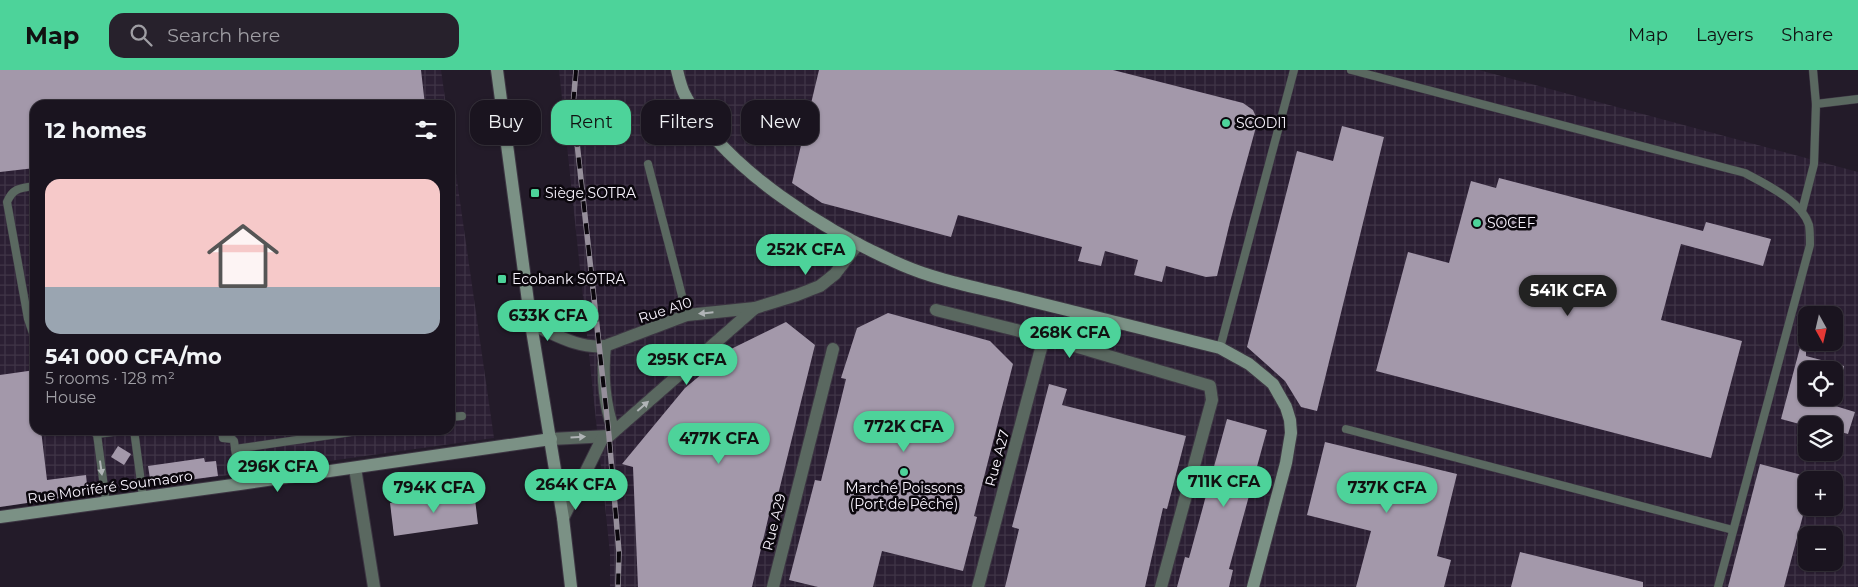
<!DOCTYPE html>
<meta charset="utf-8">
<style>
body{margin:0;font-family:Montserrat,sans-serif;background:#27212c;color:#f1f3f6;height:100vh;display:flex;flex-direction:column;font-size:19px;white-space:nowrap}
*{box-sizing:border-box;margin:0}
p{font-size:16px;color:#9f9ea4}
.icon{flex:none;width:28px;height:28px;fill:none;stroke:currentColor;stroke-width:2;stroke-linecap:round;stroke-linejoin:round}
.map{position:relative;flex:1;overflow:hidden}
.panel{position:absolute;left:30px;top:30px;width:425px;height:335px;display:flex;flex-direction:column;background:#1a141f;border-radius:15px;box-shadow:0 1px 4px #0004,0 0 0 1px #38333d}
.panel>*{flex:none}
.guide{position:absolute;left:470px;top:30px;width:475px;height:45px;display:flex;gap:10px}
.needle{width:32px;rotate:172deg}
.buttons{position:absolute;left:1798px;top:236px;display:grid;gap:10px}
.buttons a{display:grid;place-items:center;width:45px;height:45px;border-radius:10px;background:#1a141f;box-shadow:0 1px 4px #0004,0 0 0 1px #38333d;font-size:25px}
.price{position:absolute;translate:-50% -42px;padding:0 11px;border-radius:18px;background:#4dd39a;color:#111;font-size:16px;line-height:32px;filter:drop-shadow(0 1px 2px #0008)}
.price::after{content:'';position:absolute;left:50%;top:30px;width:15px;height:11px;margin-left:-8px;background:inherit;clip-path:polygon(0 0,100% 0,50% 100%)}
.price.current{background:#222;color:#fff}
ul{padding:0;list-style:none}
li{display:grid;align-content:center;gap:10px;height:265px;padding:0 15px}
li+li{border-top:1px solid #38333d}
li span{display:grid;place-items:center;height:155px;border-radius:15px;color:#555}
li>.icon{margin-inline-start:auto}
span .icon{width:90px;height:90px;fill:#fffc;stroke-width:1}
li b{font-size:21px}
h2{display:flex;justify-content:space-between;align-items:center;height:60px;padding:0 15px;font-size:21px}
.chip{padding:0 18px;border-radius:15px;background:#1a141f;box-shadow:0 1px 4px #0004,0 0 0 1px #38333d;font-size:18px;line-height:45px}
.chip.current{background:#4dd39a;color:#111}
header{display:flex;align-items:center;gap:30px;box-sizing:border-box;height:70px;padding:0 25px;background:#4dd39a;color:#111}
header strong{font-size:24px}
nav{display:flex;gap:28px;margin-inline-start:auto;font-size:18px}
.search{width:350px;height:45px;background:#27212c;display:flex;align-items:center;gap:12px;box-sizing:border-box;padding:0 18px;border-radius:15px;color:#9f9ea4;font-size:19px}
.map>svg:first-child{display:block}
.industrial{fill:url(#industrial-grid);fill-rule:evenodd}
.building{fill:#a398aa}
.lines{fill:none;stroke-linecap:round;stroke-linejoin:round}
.lane-casing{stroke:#3c3542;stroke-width:9}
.street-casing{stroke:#3c3542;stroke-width:14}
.secondary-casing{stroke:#3c3542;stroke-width:14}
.lane{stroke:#5a6860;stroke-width:8}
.street{stroke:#5a6860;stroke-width:12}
.secondary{stroke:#7b9185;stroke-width:12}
.rail-casing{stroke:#968f9b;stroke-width:5.5}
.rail{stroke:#0b070d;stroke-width:4;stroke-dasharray:11;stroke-linecap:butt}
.oneway{fill:#b0b4b6}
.poi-dot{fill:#4dd39a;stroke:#0b070d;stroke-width:2}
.labels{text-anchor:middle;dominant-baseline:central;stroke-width:5;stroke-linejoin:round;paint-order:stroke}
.poi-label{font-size:14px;fill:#f7f2fc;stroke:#0b070d;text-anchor:start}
.street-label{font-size:14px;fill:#f7f2fc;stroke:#0b070d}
</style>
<header>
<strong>Map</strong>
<div class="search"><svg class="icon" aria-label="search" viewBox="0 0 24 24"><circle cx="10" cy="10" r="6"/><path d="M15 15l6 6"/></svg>Search here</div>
<nav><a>Map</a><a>Layers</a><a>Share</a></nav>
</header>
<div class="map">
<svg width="1858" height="517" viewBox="0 0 1858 517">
<defs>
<pattern id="industrial-grid" width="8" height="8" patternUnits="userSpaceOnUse" patternTransform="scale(1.25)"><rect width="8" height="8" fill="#2b1f33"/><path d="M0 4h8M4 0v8" fill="none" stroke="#403547"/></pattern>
</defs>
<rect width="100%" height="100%" fill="#231b29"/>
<g class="industrial">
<polygon points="0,0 441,0 446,35 35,35 35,360 450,360 450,62 494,368 0,437"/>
<path d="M559,0H1479L1858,102V517H610V483ZM1806,245H1834V272H1806ZM1806,300H1834V328H1806ZM1806,355H1834V382H1806ZM1806,410H1834V438H1806ZM1806,465H1834V492H1806Z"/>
</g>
<g class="building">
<polygon points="0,0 421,0 425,35 35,35 35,98 0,102"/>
<polygon points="819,0 1113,0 1243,33 1253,40 1256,47 1256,57 1230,152 1217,206 1206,207 1166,196 1162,212 1134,205 1138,190 1105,181 1101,196 1078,191 1082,177 958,145 951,167 822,133 792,113"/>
<polygon points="1342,56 1384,67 1317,341 1301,337 1285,311 1247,277 1297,81 1333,91"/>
<polygon points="1499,108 1703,161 1706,152 1771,169 1763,196 1681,174 1661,250 1742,271 1711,388 1376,301 1408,182 1449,193 1471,111 1496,118"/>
<polygon points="888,243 990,271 1013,294 974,446 977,447 963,501 882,481 873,517 818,517 789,510 815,410 821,411 846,309 841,308 857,258"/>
<polygon points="786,252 815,275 776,433 772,432 752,517 638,517 633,397 622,394 685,318 733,278"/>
<polygon points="1802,270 1806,271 1806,286 1844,296 1844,300 1806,300 1806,328 1817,328 1816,330 1855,342 1848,364 1834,360 1834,355 1803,355 1781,349"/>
<polygon points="35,300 35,360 41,360 47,410 86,405 88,424 0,437 0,305"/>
<polygon points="1049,314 1067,319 1062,335 1186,366 1167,439 1163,438 1145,517 1005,517 1019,459 1012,457"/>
<polygon points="1227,349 1267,360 1229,499 1233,500 1229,517 1177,517 1185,487 1189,488"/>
<polygon points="1325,372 1457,404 1437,486 1451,490 1444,517 1356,517 1371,461 1307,445"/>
<polygon points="118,376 131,384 124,395 111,387"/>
<polygon points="204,388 205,392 216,391 218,406 151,415 148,396"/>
<polygon points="1760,394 1806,406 1806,434 1784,517 1728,517"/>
<polygon points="474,421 478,454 394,466 390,433"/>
<polygon points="1520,482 1643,512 1643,517 1511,517"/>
</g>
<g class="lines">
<g class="lane-casing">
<g id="lane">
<path d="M1351,0L1745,103C1765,114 1802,131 1809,155C1810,161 1810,169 1810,175L1718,517"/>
<polyline points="1813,0 1816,34"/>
<polyline points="648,94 687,245"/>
<path d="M35,116C20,118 13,118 7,132L28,249L35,269"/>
<polyline points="1802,141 1814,94 1816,34 1858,29"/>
<polyline points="1220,278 1294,0"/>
<polyline points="450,347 462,346"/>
<polyline points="1346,359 1733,460"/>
<polyline points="90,360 97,364 129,360"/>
<polyline points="134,360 143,427"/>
<polyline points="222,360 223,368 232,369 234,371 240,414"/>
<polyline points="97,364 106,432"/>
<polyline points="235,379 365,360"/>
</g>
</g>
<g class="street-casing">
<g id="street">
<polyline points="936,240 1044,267 1210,316 1212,330 1161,517"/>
<path d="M531,254C555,264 578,279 605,276L687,245L755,238L797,225L820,216L835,204L858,174"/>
<path d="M605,276C602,305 604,334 614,361"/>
<polyline points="551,369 609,366 755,238"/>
<polyline points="355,398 374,517"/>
<polyline points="563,448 603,367"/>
<polyline points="773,517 833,279"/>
<polyline points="978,517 1044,267"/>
</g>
</g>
<g class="secondary-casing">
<g id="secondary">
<polyline points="497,0 531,254 563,448 571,517"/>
<path d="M677,0C679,8 681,18 685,25C722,98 828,163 902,195C936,210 979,218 1015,227C1083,244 1152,261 1220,278L1249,294L1273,314L1286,337L1290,350L1291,363L1286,393L1253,517"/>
<polyline points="0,447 240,414 551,369"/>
</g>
</g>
<use href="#lane" class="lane"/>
<use href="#street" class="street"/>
<use href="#secondary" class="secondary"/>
<g class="rail-casing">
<polyline id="rail" points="576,0 573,36 609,366 619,482 618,517"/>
</g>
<use href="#rail" class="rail"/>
</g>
<defs><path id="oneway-solid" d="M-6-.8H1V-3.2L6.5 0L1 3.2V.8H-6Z" transform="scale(1.25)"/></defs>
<g class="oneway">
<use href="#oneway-solid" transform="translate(706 243) rotate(174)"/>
<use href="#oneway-solid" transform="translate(643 336) rotate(-41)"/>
<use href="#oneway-solid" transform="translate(578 367) rotate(-3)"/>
<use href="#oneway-solid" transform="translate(101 398) rotate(82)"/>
</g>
<g class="poi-dot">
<circle cx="1226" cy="53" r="5"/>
<rect x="530" y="118" width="10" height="10" rx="2.5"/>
<circle cx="1477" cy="153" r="5"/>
<rect x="497" y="204" width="10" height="10" rx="2.5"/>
<circle cx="904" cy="402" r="5"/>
</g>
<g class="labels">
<g class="poi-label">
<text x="1236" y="53">SCODI1</text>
<text x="545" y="123">Siège SOTRA</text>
<text x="1487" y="153">SOCEF</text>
<text x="512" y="209">Ecobank SOTRA</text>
<text x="904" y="418" text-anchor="middle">Marché Poissons<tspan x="904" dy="16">(Port de Pêche)</tspan></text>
</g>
<g class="street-label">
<text transform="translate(665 240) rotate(-18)">Rue A10</text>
<text transform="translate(997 388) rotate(-75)">Rue A27</text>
<text transform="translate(110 417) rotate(-8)">Rue Moriféré Soumaoro</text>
<text transform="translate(774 452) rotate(-76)">Rue A29</text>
</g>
</g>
</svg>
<div class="buttons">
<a><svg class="needle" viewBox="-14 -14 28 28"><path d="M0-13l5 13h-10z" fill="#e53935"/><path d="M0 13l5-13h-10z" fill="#9f9ea4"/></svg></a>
<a><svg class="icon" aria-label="locate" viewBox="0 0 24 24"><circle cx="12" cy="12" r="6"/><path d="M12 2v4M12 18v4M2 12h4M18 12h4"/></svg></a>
<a><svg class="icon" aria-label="layers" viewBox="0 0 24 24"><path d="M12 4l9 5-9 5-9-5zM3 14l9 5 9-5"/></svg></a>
<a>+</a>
<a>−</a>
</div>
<b class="price" style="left:806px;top:206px">252K CFA</b>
<b class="price current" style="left:1568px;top:247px">541K CFA</b>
<b class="price" style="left:548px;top:272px">633K CFA</b>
<b class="price" style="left:1070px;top:289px">268K CFA</b>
<b class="price" style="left:687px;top:316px">295K CFA</b>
<b class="price" style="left:904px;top:383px">772K CFA</b>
<b class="price" style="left:719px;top:395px">477K CFA</b>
<b class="price" style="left:278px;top:423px">296K CFA</b>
<b class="price" style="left:1224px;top:438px">711K CFA</b>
<b class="price" style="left:576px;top:441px">264K CFA</b>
<b class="price" style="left:434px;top:444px">794K CFA</b>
<b class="price" style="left:1387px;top:444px">737K CFA</b>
<div class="guide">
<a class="chip">Buy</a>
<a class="chip current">Rent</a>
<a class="chip">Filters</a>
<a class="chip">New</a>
</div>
<section class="panel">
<h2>12 homes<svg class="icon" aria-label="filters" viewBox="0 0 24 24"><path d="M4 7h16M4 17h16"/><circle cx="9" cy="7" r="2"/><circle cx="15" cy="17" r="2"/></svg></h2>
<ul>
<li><span style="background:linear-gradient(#f6c9c9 70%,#9aa5b1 0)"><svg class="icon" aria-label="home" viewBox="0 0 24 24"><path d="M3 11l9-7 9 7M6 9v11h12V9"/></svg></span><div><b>541 000 CFA/mo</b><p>5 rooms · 128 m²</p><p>House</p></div></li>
</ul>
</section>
</div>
